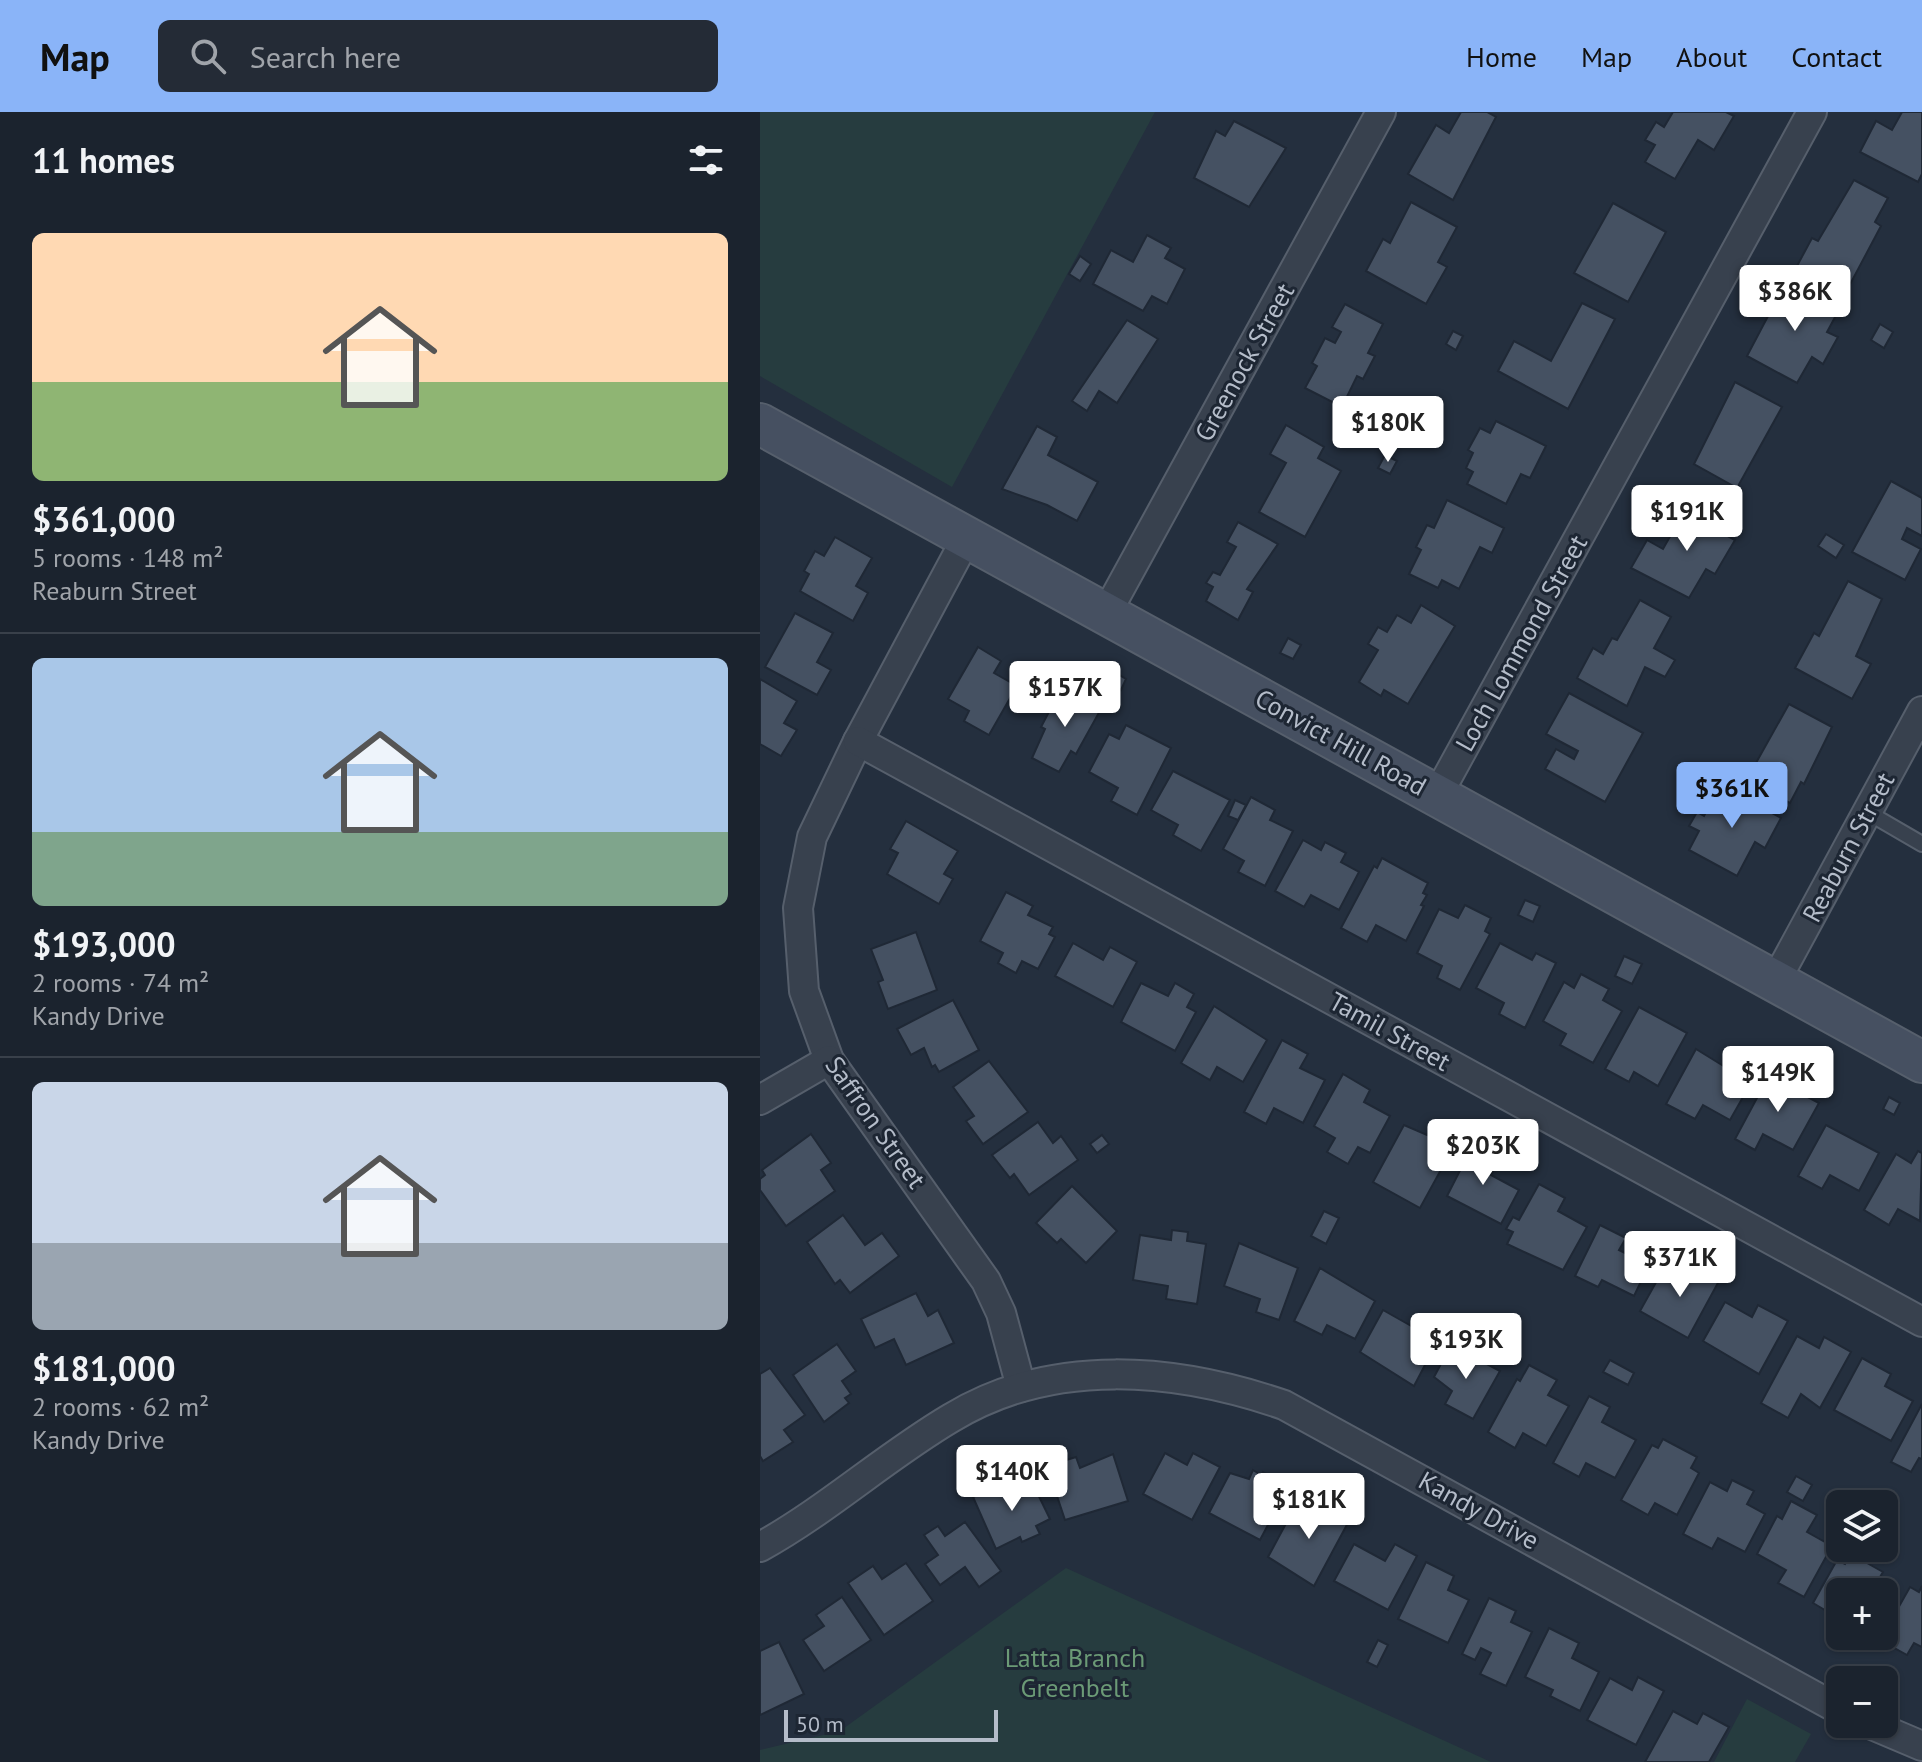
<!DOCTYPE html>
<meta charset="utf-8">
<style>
body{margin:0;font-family:"PT Sans",sans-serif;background:#242b36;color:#f1f3f6;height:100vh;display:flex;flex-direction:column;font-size:30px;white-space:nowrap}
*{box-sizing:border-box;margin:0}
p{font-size:26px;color:#a0a4aa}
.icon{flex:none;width:44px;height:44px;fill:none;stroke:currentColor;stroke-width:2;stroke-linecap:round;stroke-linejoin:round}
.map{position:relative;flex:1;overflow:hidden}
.panel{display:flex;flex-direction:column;background:#1b232e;width:760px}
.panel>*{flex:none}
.controls{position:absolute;left:1066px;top:1378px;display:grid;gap:16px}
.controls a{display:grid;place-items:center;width:72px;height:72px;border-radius:12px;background:#1b232e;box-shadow:0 2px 6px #0004,0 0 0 2px #39404a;font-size:40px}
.scale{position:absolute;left:24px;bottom:20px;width:214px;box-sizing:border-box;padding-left:8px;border:4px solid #b4bcc9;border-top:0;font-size:22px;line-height:28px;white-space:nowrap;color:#b4bcc9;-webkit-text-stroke:6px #1d2633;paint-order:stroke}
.price{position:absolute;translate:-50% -68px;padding:0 18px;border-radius:8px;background:#fff;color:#222;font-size:26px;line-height:52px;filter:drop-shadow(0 2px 4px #0008)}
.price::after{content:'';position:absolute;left:50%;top:48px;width:24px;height:18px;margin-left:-12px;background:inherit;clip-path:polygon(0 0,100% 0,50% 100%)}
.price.active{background:#8ab4f8;color:#111}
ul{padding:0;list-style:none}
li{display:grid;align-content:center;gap:16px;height:424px;padding:0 32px}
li+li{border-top:2px solid #39404a}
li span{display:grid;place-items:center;height:248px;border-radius:12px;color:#555}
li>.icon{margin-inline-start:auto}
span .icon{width:144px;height:144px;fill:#fffc;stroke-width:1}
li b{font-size:34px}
h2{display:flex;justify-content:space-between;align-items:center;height:96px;padding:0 32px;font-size:34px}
header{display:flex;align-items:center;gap:48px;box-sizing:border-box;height:112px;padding:0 40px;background:#8ab4f8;color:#111}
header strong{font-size:38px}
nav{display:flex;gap:44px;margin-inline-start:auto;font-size:28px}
.search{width:560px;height:72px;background:#242b36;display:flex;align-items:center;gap:20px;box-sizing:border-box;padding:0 28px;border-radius:12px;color:#a0a4aa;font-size:30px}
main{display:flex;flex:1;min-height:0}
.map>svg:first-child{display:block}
.green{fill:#263c3f}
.building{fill:#455162;stroke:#1f2835;stroke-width:2}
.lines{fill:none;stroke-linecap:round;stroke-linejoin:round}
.lane-casing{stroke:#565f6c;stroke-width:18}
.street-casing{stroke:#565f6c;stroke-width:32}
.secondary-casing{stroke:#565f6c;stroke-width:44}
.lane{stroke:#38414e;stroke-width:14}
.street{stroke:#38414e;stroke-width:28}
.secondary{stroke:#465061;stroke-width:40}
.labels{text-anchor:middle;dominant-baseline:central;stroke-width:6;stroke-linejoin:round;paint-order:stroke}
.street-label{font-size:26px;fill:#b4bcc9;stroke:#1d2633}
.park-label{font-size:26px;fill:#6b9a76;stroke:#1d2633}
</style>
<header>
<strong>Map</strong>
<div class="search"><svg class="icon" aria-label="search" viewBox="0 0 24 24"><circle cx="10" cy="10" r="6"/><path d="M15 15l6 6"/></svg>Search here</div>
<nav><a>Home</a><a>Map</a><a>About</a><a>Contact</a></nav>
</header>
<main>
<section class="panel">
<h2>11 homes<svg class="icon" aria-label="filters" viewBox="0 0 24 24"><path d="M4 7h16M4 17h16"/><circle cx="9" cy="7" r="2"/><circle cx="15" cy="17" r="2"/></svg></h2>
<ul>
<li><span style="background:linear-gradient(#ffd9b3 60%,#8fb573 0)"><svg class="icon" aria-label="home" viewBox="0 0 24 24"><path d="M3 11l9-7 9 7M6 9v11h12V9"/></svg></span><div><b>$361,000</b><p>5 rooms · 148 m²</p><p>Reaburn Street</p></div></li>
<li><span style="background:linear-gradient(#a9c7e8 70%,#7fa58c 0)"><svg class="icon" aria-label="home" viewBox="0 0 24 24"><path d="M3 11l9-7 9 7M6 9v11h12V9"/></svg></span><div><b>$193,000</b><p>2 rooms · 74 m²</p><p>Kandy Drive</p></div></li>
<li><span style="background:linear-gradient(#c9d6e8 65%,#9aa5b1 0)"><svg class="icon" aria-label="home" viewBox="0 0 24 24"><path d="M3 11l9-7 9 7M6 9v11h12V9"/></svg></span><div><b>$181,000</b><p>2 rooms · 62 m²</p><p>Kandy Drive</p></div></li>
</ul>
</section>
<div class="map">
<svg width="1162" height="1650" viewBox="0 0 1162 1650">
<rect width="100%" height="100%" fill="#242f3e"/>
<g class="green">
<polygon points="0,0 395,0 192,375 0,264"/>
<polygon points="306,1456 731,1650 0,1650 0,1638 80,1619"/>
<polygon points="987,1587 1051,1622 1035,1650 954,1650"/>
</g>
<g class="building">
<polygon points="701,0 727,0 736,5 693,88 648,62 676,13 689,21"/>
<polygon points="913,0 966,0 974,4 954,38 938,28 915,67 885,50 895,33 885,28 896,10 904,15"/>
<polygon points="1142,0 1162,0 1162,62 1158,70 1100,40 1116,9 1132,18"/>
<polygon points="474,9 526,36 489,95 434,66 456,19 465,24"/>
<polygon points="1094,68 1128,86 1115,110 1121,114 1086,180 1037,154 1052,126 1058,129"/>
<polygon points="651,90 697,115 678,150 687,155 666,192 606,159 623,127 630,131"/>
<polygon points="853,91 906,120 868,190 814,161"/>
<polygon points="387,123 411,136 405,146 425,157 407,192 392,184 383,199 333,172 351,138 373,150"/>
<polygon points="320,144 331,152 320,169 309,162"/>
<polygon points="1027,168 1080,196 1067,220 1078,225 1063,252 1052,245 1037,271 987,244"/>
<polygon points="822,191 855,207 808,297 738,259 754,229 791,249"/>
<polygon points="585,192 623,212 608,241 615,244 603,267 597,264 582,295 545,276 557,254 552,251 565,226 575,231 581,220 572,215"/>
<polygon points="367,208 398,227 357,291 339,279 327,299 312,289"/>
<polygon points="1120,212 1133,220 1124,236 1111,228"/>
<polygon points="693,219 703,224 696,238 686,232"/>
<polygon points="975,270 1022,295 977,376 934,352"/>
<polygon points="736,309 786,334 770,366 761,362 746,392 707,372 713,360 706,356 713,341 708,338 720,316 730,321"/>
<polygon points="526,313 564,335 558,346 581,359 545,425 499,400 526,351 510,342"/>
<polygon points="277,314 297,325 288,343 338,370 317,409 287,393 242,377"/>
<polygon points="625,343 637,349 630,362 618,356"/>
<polygon points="1131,369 1162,386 1162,424 1147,416 1142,427 1161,437 1145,468 1092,440"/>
<polygon points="687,388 744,416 732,441 720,435 699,477 682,468 678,476 649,462 661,438 656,435 667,413 674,416"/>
<polygon points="941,394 970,411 964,422 975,428 955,462 946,457 929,486 871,456 887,428 903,437 921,405 932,411"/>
<polygon points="478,410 518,432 487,477 493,480 478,508 446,489 453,475 446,471 453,460 460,463 476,435 467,430"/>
<polygon points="1066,422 1084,433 1076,446 1058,434"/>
<polygon points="75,425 112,446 96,474 108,481 93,509 40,479 49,462 44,459 55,439 64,444"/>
<polygon points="1088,469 1122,487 1096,544 1111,552 1092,587 1035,556 1054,521 1059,524"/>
<polygon points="880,488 911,505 894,536 915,548 905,565 885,555 867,594 817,566 833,536 843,542 852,526 857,528"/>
<polygon points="661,493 695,514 648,592 624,578 621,584 599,570 618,538 608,532 618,515 627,520 637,503 651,511"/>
<polygon points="35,501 73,521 57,550 71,558 57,583 5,555"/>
<polygon points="528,526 541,533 533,547 520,541"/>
<polygon points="218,535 241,549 234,561 257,574 229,623 204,609 209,599 188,587"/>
<polygon points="354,560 366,567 361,578 348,571"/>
<polygon points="0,567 37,589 24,611 37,618 21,644 0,632"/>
<polygon points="302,575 341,597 316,642 311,639 299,660 272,646 285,617 281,615"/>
<polygon points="809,581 883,621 845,690 785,657 796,637 814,647 818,639 786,622"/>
<polygon points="1029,592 1072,615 1044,672 1041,670 1030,691 987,667"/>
<polygon points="366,613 411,636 377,703 351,689 358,676 329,660 349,622 359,627"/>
<polygon points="413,659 470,688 441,739 413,723 418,713 391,698"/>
<polygon points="961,673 1021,706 1005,736 995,730 977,764 929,738 939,719 929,714 937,700 944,704"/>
<polygon points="491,685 515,698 510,708 533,719 505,774 478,760 484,749 463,737"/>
<polygon points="475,688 486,693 478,708 468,704"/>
<polygon points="146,709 198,739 184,762 193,767 179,792 127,762 138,741 130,737"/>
<polygon points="543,728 561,738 565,730 586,741 581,750 599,760 579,798 551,783 544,795 515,779"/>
<polygon points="622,746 668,771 663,781 667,783 661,793 664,794 646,829 616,813 607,830 581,816 614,754 617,756"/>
<polygon points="246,780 273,794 268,803 293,815 289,822 295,825 278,857 262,849 256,861 238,851 243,841 220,829"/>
<polygon points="765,788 780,794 773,810 758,803"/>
<polygon points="705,793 731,806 725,819 730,822 700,878 677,866 682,854 657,841 679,797 698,806"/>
<polygon points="156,820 177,878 128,897 118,870 123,868 111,837"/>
<polygon points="313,831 343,848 350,835 377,850 353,895 295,864"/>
<polygon points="740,831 772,848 776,841 796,851 765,916 739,902 744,891 716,876"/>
<polygon points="864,844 882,852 872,872 855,864"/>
<polygon points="821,862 849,877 843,888 862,899 833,951 800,933 806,922 783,909 804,870 814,876"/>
<polygon points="381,871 408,884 415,871 434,882 427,895 436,900 415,939 361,910"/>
<polygon points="193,888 219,938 179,960 175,953 172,955 164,936 151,943 137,917"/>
<polygon points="454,894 507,928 483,970 457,955 450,968 421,951"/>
<polygon points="879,895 927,921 898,974 874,960 869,970 845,957"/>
<polygon points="522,928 548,942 540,956 565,968 543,1011 514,996 506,1012 484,1000"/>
<polygon points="936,937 991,971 970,1008 943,993 935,1007 906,992"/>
<polygon points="229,949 268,1000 223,1032 206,1009 214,1004 193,975"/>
<polygon points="1018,959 1041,972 1036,979 1059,991 1033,1038 1003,1022 995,1038 975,1027 1005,971 1010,973"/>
<polygon points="583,962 610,978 604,990 630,1004 610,1041 598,1035 588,1052 567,1040 575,1026 554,1014"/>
<polygon points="1129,985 1140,991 1134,1003 1123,997"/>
<polygon points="278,1010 293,1031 301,1024 318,1048 269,1083 254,1062 250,1066 232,1043"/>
<polygon points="674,1012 699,1025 660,1096 613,1070 644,1013 667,1023"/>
<polygon points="1066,1013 1119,1041 1099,1079 1070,1063 1062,1077 1038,1064"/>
<polygon points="51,1022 71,1051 61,1058 75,1079 26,1114 0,1078 0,1067 5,1063 2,1058"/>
<polygon points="342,1023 349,1032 337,1041 330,1032"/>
<polygon points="713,1033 739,1047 731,1063 759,1078 741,1112 687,1084"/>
<polygon points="1158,1039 1162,1041 1160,1109 1138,1097 1129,1113 1104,1098 1136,1042 1151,1051"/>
<polygon points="779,1072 805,1086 798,1099 827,1115 803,1158 747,1132 753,1120 746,1117 753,1105 759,1108"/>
<polygon points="312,1074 357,1119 326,1151 301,1127 297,1131 276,1111"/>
<polygon points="564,1099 579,1106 566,1132 551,1124"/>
<polygon points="83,1103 105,1133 122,1121 139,1144 90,1181 80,1168 75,1172 47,1130"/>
<polygon points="840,1113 866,1126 859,1138 889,1153 874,1184 842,1168 838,1175 815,1164"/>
<polygon points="412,1118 428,1120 427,1129 446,1132 437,1192 406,1187 408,1174 373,1168 380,1123 411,1128"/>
<polygon points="479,1131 538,1156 519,1208 496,1200 500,1187 464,1174"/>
<polygon points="932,1154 959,1169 928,1226 880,1199 904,1156 925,1167"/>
<polygon points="560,1156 615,1189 595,1227 567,1213 562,1223 534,1209"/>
<polygon points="156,1181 168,1204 178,1198 194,1231 146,1253 134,1227 115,1236 101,1207"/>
<polygon points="965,1190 992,1205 998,1193 1028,1209 999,1262 943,1229"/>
<polygon points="623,1198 653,1215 660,1202 685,1215 654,1274 600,1240"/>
<polygon points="1037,1224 1059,1236 1064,1225 1091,1240 1060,1296 1041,1282 1028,1306 1001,1291"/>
<polygon points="77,1232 96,1259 82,1269 91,1282 85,1286 89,1291 64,1310 33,1263"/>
<polygon points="691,1233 740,1259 713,1307 685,1292 692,1279 674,1265"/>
<polygon points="1102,1246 1131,1262 1125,1274 1153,1289 1131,1329 1074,1298"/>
<polygon points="850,1248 874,1261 868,1273 843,1260"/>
<polygon points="769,1253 797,1268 788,1283 809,1294 786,1334 763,1321 755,1336 728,1320 757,1267 760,1269"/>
<polygon points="10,1256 45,1303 24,1318 33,1330 3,1349 0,1344 0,1262"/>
<polygon points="829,1284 850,1295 842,1310 876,1328 855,1366 826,1351 819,1365 793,1351"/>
<polygon points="1162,1292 1162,1347 1159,1346 1151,1360 1131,1350"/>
<polygon points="903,1327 937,1345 931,1356 939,1361 917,1403 895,1391 888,1403 861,1388 892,1333 898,1336"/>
<polygon points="405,1341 427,1353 433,1341 460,1355 432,1408 383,1382"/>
<polygon points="353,1342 368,1389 305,1408 287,1354 316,1345 320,1356"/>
<polygon points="493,1358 501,1363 503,1360 528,1375 500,1428 449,1401 470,1361 489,1367"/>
<polygon points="1036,1364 1052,1373 1043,1389 1027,1380"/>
<polygon points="270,1366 290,1407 276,1414 280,1422 262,1430 260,1425 236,1437 213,1385 236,1375 239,1382"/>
<polygon points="972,1368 994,1379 987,1392 1005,1402 985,1440 958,1426 952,1437 923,1422 950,1370 967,1379"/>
<polygon points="1031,1389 1057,1403 1047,1420 1072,1434 1044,1485 1018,1471 1026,1458 997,1442 1017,1404 1022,1407"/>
<polygon points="537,1391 558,1402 563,1393 590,1407 554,1474 508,1445"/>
<polygon points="205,1410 241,1459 219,1475 205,1455 180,1473 165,1452 178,1443 164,1423 178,1414 185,1424"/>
<polygon points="594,1432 625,1449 635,1432 657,1444 628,1498 574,1469"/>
<polygon points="1091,1442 1123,1460 1117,1470 1134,1478 1124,1496 1124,1480 1080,1480 1080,1507 1053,1491 1077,1448 1085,1452"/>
<polygon points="666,1450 694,1464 688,1478 709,1488 688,1531 638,1507"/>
<polygon points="146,1451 173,1489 124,1523 88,1471 113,1454 122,1467"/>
<polygon points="1162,1474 1162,1535 1154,1531 1147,1543 1120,1528 1150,1475 1159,1480"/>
<polygon points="82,1485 111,1528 64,1559 43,1528 64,1514 56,1503"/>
<polygon points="729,1486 756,1499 751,1510 772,1520 746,1574 720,1562 731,1541 721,1536 715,1548 702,1542"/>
<polygon points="789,1516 819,1531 812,1546 839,1560 820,1599 790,1584 793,1578 765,1565"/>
<polygon points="618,1528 628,1533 617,1555 607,1550"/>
<polygon points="19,1530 44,1582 0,1603 0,1539"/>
<polygon points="878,1565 904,1579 876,1633 827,1608 850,1566 872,1578"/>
<polygon points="913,1599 937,1612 943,1601 969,1615 949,1650 885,1650"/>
</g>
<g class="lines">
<g class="lane-casing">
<polyline id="lane" points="1107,700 1162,732"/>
</g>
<g class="street-casing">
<g id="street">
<polyline points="206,427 98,629 52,725 38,796 44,879 69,948 226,1169 241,1201 261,1275"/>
<polyline points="347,500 621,0"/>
<polyline points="98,629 1162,1210"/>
<polyline points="677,684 1052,0"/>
<polyline points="1015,870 1162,599"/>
<polyline points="0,988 69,948"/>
<path d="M0,1435C67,1398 125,1345 191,1306C293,1244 416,1256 524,1293L1080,1598"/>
<polyline points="1110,1612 1162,1634"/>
</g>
</g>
<g class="secondary-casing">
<polyline id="secondary" points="0,312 1162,950"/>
</g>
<use href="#lane" class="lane"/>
<use href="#street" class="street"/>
<use href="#secondary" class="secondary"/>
</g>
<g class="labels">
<g class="street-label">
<text transform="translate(484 250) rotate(-61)">Greenock Street</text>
<text transform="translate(761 531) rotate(-61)">Loch Lommond Street</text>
<text transform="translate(581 630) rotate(29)">Convict Hill Road</text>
<text transform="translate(1088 735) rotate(-62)">Reaburn Street</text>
<text transform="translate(630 919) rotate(29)">Tamil Street</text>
<text transform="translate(116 1010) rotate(55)">Saffron Street</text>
<text transform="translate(719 1398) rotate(29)">Kandy Drive</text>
</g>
<g class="park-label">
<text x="315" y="1545">Latta Branch<tspan x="315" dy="30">Greenbelt</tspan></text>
</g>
</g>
</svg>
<div class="controls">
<a><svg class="icon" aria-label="layers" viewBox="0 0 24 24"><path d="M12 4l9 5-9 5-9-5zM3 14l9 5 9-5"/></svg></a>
<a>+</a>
<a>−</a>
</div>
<div class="scale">50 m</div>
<b class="price" style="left:1035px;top:221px">$386K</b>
<b class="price" style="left:628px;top:352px">$180K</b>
<b class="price" style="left:927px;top:441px">$191K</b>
<b class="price" style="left:305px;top:617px">$157K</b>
<b class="price active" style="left:972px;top:718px">$361K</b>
<b class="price" style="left:1018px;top:1002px">$149K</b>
<b class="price" style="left:723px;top:1075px">$203K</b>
<b class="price" style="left:920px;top:1187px">$371K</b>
<b class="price" style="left:706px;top:1269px">$193K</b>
<b class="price" style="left:252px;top:1401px">$140K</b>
<b class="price" style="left:549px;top:1429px">$181K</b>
</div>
</main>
